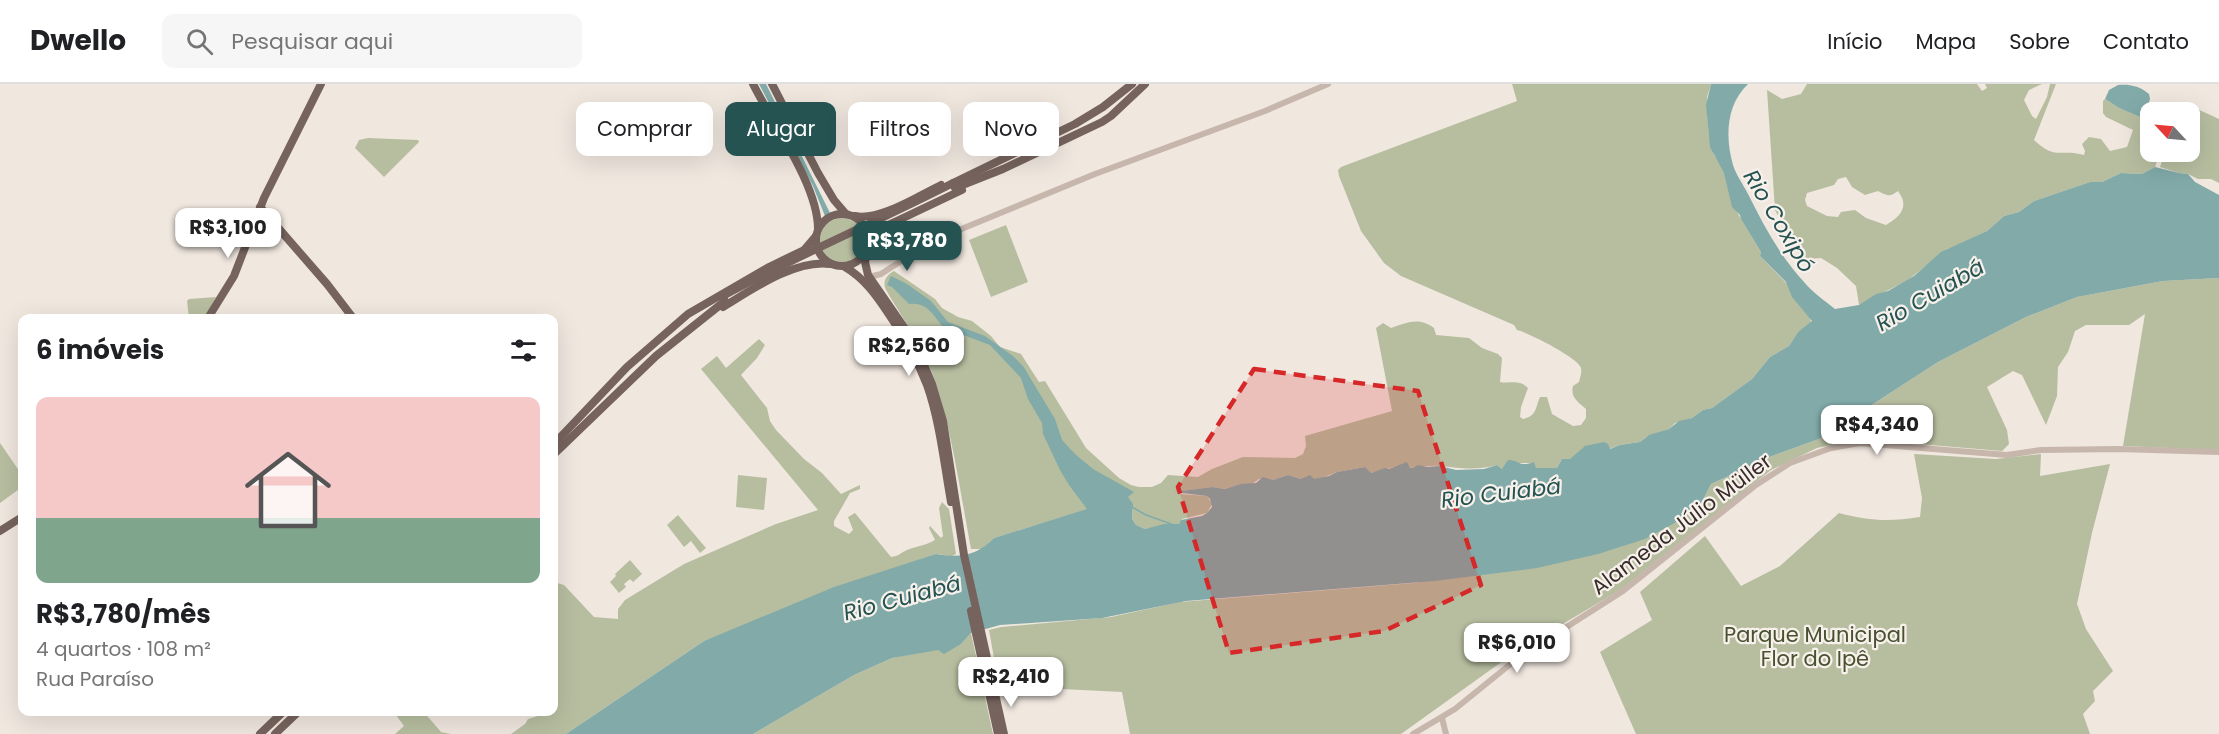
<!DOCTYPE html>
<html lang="pt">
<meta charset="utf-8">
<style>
body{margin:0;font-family:Poppins,sans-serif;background:#f6f6f6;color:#202124;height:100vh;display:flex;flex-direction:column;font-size:22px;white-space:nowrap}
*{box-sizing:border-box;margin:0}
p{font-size:20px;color:#757577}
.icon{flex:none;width:33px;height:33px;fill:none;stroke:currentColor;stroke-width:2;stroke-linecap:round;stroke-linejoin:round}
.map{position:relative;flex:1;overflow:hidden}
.panel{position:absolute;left:18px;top:230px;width:540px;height:402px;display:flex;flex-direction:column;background:#fff;border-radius:12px;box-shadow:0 6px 24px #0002}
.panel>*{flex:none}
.banner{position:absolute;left:576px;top:18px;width:570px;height:54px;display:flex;gap:12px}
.needle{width:39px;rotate:296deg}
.controls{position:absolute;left:2140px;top:18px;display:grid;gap:12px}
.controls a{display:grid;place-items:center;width:60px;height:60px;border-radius:12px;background:#fff;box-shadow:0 6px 24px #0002;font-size:30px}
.price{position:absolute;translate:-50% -51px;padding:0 14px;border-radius:12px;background:#fff;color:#222;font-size:20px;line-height:39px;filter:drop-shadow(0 2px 3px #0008)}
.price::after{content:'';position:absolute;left:50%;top:36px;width:18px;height:14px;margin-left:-9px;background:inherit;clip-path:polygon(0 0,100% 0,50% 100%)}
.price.active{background:#245352;color:#fff}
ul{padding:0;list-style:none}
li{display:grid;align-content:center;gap:12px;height:318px;padding:0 18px}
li+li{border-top:2px solid #e0e0e0}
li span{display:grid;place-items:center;height:186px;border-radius:12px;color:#555}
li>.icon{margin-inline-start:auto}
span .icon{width:108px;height:108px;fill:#fffc;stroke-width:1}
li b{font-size:26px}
h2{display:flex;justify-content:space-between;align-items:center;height:72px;padding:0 18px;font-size:26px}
.pill{padding:0 21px;border-radius:12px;background:#fff;box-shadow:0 6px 24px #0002;font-size:21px;line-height:54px}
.pill.active{background:#245352;color:#fff}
header{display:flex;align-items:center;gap:36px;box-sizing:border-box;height:84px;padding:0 30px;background:#fff;border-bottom:2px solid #e0e0e0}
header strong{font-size:28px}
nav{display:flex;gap:33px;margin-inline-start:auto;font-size:21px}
.search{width:420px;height:54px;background:#f6f6f6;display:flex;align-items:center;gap:15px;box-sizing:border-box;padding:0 21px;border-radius:12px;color:#757577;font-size:22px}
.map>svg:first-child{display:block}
.green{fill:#b7bea0;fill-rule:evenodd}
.water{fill:#81aaa8}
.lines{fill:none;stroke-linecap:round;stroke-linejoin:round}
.stream{stroke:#81aaa8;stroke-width:1.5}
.minor{stroke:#c7b6ac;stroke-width:6}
.major{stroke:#76635d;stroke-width:8}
.major-bridge{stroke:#76635d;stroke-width:8}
.marked{fill:#d62828;fill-opacity:0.2;stroke:#d62828;stroke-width:4.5;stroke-dasharray:12 8;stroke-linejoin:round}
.labels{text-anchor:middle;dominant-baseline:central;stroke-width:4.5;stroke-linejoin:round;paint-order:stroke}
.street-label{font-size:21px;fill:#362d2a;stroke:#f8f1eb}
.park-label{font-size:21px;fill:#485231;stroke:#f8f1eb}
.water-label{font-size:22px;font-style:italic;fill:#245352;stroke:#f8f1eb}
</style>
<header>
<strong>Dwello</strong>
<div class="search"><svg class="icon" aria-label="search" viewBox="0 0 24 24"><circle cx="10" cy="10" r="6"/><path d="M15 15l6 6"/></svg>Pesquisar aqui</div>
<nav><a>Início</a><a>Mapa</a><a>Sobre</a><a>Contato</a></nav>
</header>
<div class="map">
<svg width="2219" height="650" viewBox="0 0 2219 650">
<rect width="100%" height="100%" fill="#f0e7df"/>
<g class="green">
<path d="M1512,0H1711L1707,13V28L1709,52L1714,71L1723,85L1737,128L1761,168L1760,172L1789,202L1791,210L1810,232L1811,239L1798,248L1789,262L1770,273L1752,295L1712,324L1703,326L1692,334L1675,339L1669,345L1646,353L1640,358L1620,361L1609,365L1608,363L1570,375H1562L1557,384H1536L1530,379H1517L1502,385L1497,381C1474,387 1461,384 1439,382C1429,381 1419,384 1410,384L1407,380L1370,389L1365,383L1337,388L1319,395H1301L1288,391L1273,396L1259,395L1252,400H1240L1225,405L1212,403L1176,408L1181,410L1207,412L1212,420L1207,429L1182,435L1179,440L1145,445L1136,441L1132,435L1133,423L1109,419L994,454L983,465H971C960,407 950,330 927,276C916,251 898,228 885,204C883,196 887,191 894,187L935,215L942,224L958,233L972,237L991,252L1000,263L1021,270L1039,298L1045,297L1086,364L1119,394L1131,401L1139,403H1152L1161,399L1168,391L1198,393L1212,385L1243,373L1295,374L1303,370L1306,362L1305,352L1392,327L1376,244L1383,239L1391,244C1408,238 1419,233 1434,244L1436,251L1469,254L1482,264L1498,270L1502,274L1500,298C1511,300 1519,295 1528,304L1521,323L1520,333L1523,335C1537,332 1535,324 1540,313H1547L1552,330L1573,342L1581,341L1586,334V325C1578,318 1570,313 1573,302L1579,298C1580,294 1582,289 1581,284C1579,274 1527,248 1517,246L1514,241L1401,192L1384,179L1361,147L1339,92L1338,86L1341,83L1517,17Z"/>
<path d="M1807,0H1977L1982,7L1987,4L1985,0H2042L2029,6L2024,16L2032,32L2036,35L2047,13L2050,0H2056L2034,56C2056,77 2061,64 2084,71L2085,67L2082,60L2089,53L2101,55L2110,67L2127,63L2133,46L2106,33L2103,29V17L2105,15L2119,24L2151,36V68H2160L2155,83L2142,90L2121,89L2102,98H2090L2034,117L2019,128L2004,132L1987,147L1952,164L1947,165L1908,196L1859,221L1856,202L1837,184L1821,174L1807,175L1790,154L1775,126L1767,6L1782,15L1801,10ZM1846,93L1852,103L1865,111L1878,107C1887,112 1890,113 1898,107C1910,123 1900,133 1886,141L1866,134L1855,126L1841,128L1838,133L1827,132L1807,122L1805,116L1807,109L1834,101L1838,95Z"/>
<polygon points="2182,18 2219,35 2219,99 2211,95 2198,95 2188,90 2179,89 2160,83 2165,68 2190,68 2190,28 2179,28"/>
<polygon points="368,54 418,56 419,58 384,93 355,64 359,56"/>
<circle cx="842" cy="156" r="22"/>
<polygon points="1006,141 1028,198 991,213 969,156"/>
<polygon points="2219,194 2219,366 2123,362 2145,230 2129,241 2086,241 2075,247 2068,268 2058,283 2057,312 2046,341 2022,291 2013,287 1987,303 2007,346 2009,360 2002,367 1859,355 1817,364 1771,386 1620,506 1514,569 1401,650 1130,650 1122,608 999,602 989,546 1001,543 1111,533 1180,518 1413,499 1574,475 1702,418 1711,400 1772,372 1819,355 1938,278 2026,233 2077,213 2163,197"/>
<polygon points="216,213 205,234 189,234 187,217 189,215"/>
<path d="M759,255L765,261L757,274L741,291L767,324L770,337L776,346L804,375L822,389L841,410L860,401V405L850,409L834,437V442L849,450L853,446L848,433L855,429L891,473C899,472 899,470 905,467C914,462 923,463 935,456L929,444L930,442L941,454L943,452L939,424L942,418L949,425L956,470L952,472L936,470L704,557L566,650H511L525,640L528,635L541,631L546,627H554V498L564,501L594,533L618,535V525L625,516L684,480L776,440L818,426L701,285L717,272L726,284Z"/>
<polygon points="0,359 22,391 22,403 0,419"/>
<path d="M1914,370L1996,375L2041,370L2040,392L2110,380L2092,449L2077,520L2086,545L2113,587L2093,607L2095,617L2083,630L2090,650H1636L1600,568L1652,536L1640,508L1705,452L1741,502L1780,482L1839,429C1869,437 1889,438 1920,433L1922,414Z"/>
<polygon points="738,391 767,394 764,426 736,423"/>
<polygon points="678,431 706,464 700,469 691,457 684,463 667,441"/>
<polygon points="630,476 642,490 633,498 630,495 624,500 626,503 619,509 610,498 616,492 615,490"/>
<polygon points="971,549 993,650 753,650 854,591 892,574 961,560"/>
<polygon points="393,627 423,627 441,648 451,650 395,650 404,642"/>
</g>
<g class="water">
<polygon points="759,0 766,0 830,129 825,132 813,102"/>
<path d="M1711,0H1748C1726,21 1725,53 1733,81C1736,91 1743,100 1748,110C1764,142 1780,172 1804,198C1813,209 1824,216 1835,225L1859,221L1876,210L1888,207L1914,192L1941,168L1987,147L2004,132L2019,128L2034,117L2090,98H2102L2121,89L2142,90L2155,83L2179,89L2188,90L2195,98L2219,111V194L2163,197L2077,213L2026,233L1938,278L1819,355L1772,372L1711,400L1702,418L1678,437L1645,455L1598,470L1537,484L1434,497L1186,517L1102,534L1000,541L971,549L961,560L944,570L938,566L892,574L854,591L753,650H566L704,557L834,503L936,470C960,474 977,472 994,454L1087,425L1069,401L1060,386L1043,350L1042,339L1028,315L1021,294L990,261L958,249L949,250C936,237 930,217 909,220L892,203L887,201L891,192L907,200L931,217L948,238L985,252L1013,272L1023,282L1055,335L1062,356L1075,370L1093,385L1134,408L1128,413L1133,420L1132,435L1136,441L1145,445L1164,440H1179L1181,436L1202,432L1207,429L1212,423L1210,415L1207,412L1174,408L1212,403L1225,405L1240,400L1256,399L1263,393L1273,396L1288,391L1301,395L1310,391L1314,395L1329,392L1337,388L1365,383L1371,389L1385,384L1389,385L1407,378L1410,384H1413L1418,381L1427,383L1440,382L1456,386L1484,385L1497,381L1502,385L1508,376C1518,375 1519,384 1534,378L1536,384H1557L1562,375H1570L1585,362L1604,358L1608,360L1610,365L1620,361L1640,358L1649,351L1669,345L1679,337L1692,334L1703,326L1712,324L1752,295L1770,273L1789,262L1798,248L1812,237L1792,213L1786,198L1760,172L1761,168L1741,135L1740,131L1732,123L1724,89L1710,63L1706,21Z"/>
<path d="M2118,1C2129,0 2140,2 2149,10L2150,15L2145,32L2141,33L2119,24L2105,15L2109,6Z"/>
</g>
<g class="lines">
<polyline class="stream" points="1132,423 1146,431 1174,441"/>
<g class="minor">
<polyline points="869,193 881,190 915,168 959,146 1095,90 1265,27 1328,0"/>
<polyline points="1442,634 1446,650"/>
<polyline points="1413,650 1455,625 1518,574 1623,507 1756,401 1790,379 1831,364 1860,359 2007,371 2041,366 2118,365 2219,368"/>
</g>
<g class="major">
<path d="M753,0C773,40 818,101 818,145"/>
<polyline points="772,0 818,89 834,116 846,130"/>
<polyline points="953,99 1075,40 1103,23 1132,0"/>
<polyline points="955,104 1003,85 1102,38 1111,32 1145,0"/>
<polyline points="260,123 327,200 353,234"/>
<circle cx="842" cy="156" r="26"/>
<path d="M855,132C880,137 918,112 941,101"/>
<polyline points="869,158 874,151 882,144 962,106"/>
<polyline points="868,164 865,178 868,191 915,259 932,300 943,337 964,471 1004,650"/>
<path d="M845,183C864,194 876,211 888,229C904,252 917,275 927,301C940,338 944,379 951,418"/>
<path d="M723,223C751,206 795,175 830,180"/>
<polyline points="208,234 234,192 264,114 321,0"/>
<polyline points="554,360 627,283 688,230 769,183 804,166 816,152"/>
<polyline points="554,370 656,272 725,217"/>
<polyline points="0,447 22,433"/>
<polyline points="971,527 998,650"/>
<polyline points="260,650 284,627"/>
<polyline points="275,650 299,627"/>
</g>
<path class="major-bridge" d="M723,212C798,171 877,138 953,99"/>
</g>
<path class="marked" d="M1254,285L1418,307L1481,501L1384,547L1229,569L1178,403Z"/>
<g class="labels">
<g class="street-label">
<text transform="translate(1681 440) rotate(-37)">Alameda Júlio Müller</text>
</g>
<g class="park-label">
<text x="1815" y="550">Parque Municipal<tspan x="1815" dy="24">Flor do Ipê</tspan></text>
</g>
<g class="water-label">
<text transform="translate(1779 137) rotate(59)">Rio Coxipó</text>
<text transform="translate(1930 211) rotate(-30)">Rio Cuiabá</text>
<text transform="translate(1501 409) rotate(-7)">Rio Cuiabá</text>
<text transform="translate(902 514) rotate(-15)">Rio Cuiabá</text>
</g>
</g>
</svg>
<div class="controls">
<a><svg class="needle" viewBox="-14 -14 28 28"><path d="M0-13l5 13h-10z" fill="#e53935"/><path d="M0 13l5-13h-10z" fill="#757577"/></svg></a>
</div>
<b class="price" style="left:228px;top:175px">R$3,100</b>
<b class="price active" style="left:907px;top:188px">R$3,780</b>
<b class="price" style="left:909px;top:293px">R$2,560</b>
<b class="price" style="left:1877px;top:372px">R$4,340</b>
<b class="price" style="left:1517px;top:590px">R$6,010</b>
<b class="price" style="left:1011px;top:624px">R$2,410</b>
<div class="banner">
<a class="pill">Comprar</a>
<a class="pill active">Alugar</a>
<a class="pill">Filtros</a>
<a class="pill">Novo</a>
</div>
<section class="panel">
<h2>6 imóveis<svg class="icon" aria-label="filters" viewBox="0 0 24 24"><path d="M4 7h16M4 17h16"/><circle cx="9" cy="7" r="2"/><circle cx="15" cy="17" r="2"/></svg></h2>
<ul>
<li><span style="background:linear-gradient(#f6c9c9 65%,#7fa58c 0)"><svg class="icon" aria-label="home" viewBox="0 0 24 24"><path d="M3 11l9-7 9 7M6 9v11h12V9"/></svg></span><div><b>R$3,780/mês</b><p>4 quartos · 108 m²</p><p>Rua Paraíso</p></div></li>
</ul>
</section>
</div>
